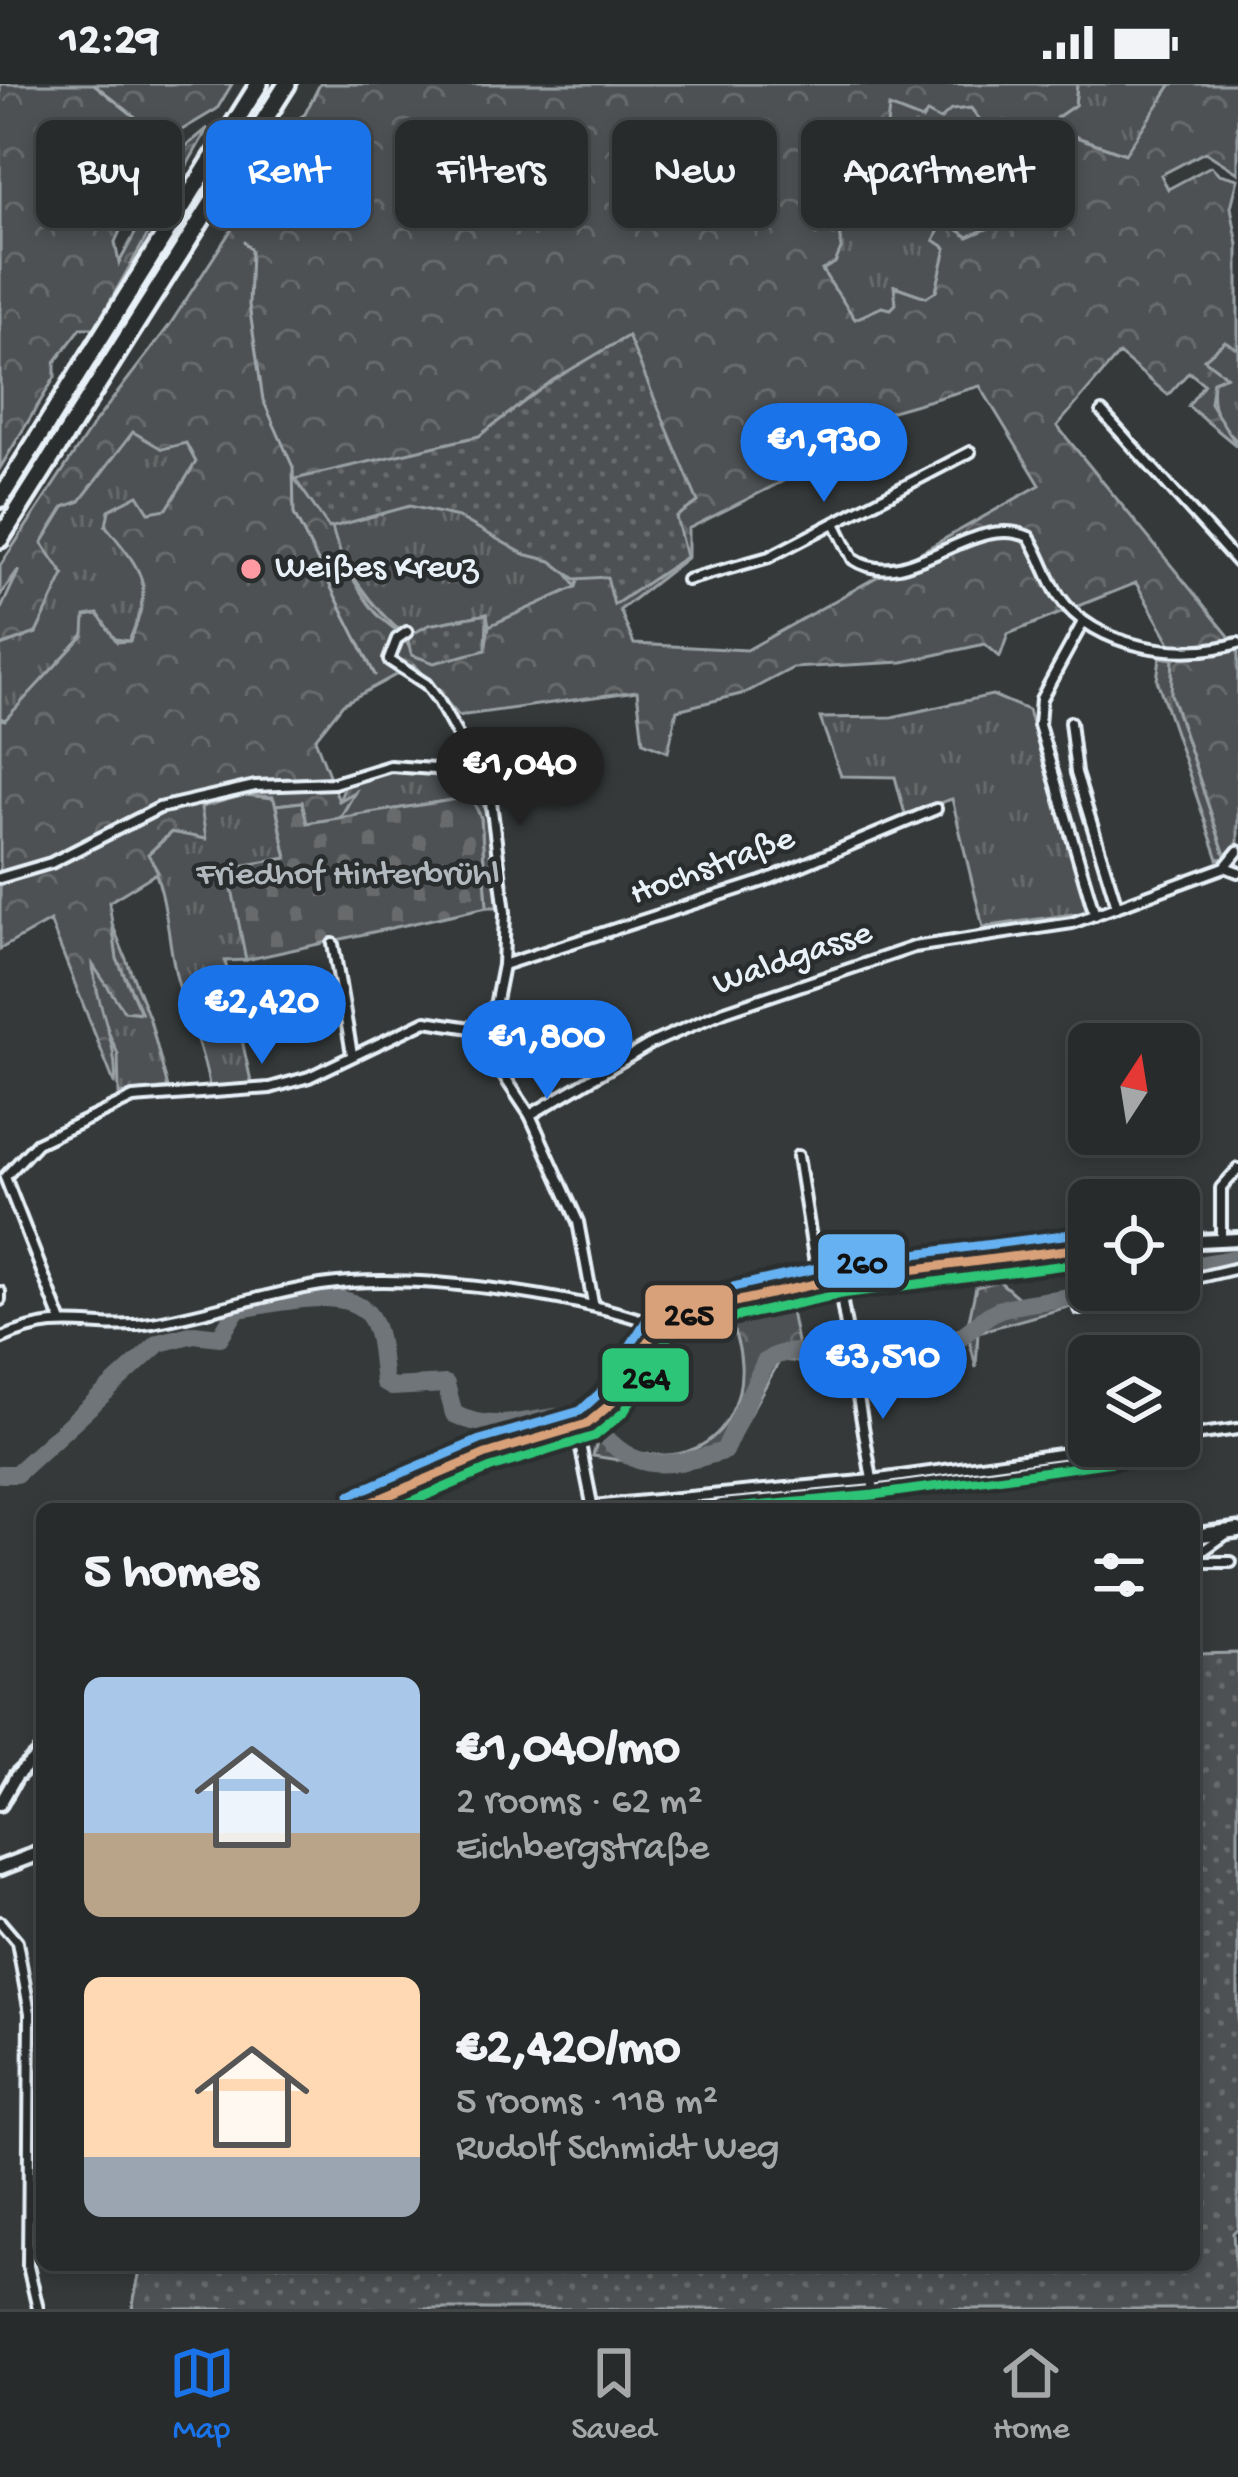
<!DOCTYPE html>
<meta charset="utf-8">
<style>
body{margin:0;font-family:"Gochi Hand",sans-serif;background:#343738;color:#f1f3f6;height:100vh;display:flex;flex-direction:column;font-size:45px;white-space:nowrap}
*{box-sizing:border-box;margin:0}
p{font-size:39px;color:#a5a7a9}
.icon{flex:none;width:66px;height:66px;fill:none;stroke:currentColor;stroke-width:2;stroke-linecap:round;stroke-linejoin:round}
.map{position:relative;flex:1;overflow:hidden}
.side{position:absolute;left:36px;top:1419px;width:1164px;height:768px;display:flex;flex-direction:column;background:#282b2c;border-radius:18px;box-shadow:0 6px 18px #0003,0 0 0 3px #444748}
.side>*{flex:none}
.top-card{position:absolute;left:36px;top:36px;width:1167px;height:108px;display:flex;gap:24px}
.needle{width:78px;rotate:12deg}
.tools{position:absolute;left:1068px;top:939px;display:grid;gap:24px}
.tools a{display:grid;place-items:center;width:132px;height:132px;border-radius:18px;background:#282b2c;box-shadow:0 6px 18px #0003,0 0 0 3px #444748;font-size:60px}
.price{position:absolute;translate:-50% -102px;padding:0 27px;border-radius:42px;background:#1a73e8;color:#fff;font-size:39px;line-height:78px;filter:drop-shadow(0 3px 6px #0008)}
.price::after{content:'';position:absolute;left:50%;top:72px;width:36px;height:27px;margin-left:-18px;background:inherit;clip-path:polygon(0 0,100% 0,50% 100%)}
.price.current{background:#222;color:#fff}
ul{padding:0;list-style:none}
li{display:flex;align-items:center;gap:36px;height:300px;padding:0 48px}
li span{display:grid;place-items:center;flex:none;width:336px;height:240px;border-radius:18px;color:#555}
li>.icon{margin-inline-start:auto}
span .icon{width:144px;height:144px;fill:#fffc;stroke-width:1}
li b{font-size:51px}
h2{display:flex;justify-content:space-between;align-items:center;height:144px;padding:0 48px;font-size:51px}
.chip{padding:0 42px;border-radius:18px;background:#282b2c;box-shadow:0 6px 18px #0003,0 0 0 3px #444748;font-size:42px;line-height:108px}
.chip.current{background:#1a73e8;color:#fff}
.status{display:flex;justify-content:space-between;align-items:center;height:84px;padding:0 60px;background:#282b2c;direction:ltr}
.status svg{height:33px;fill:currentColor}
.tabs{display:flex;justify-content:space-around;align-items:center;height:168px;border-top:3px solid #444748;background:#282b2c;font-size:33px;color:#a5a7a9}
.tabs a{display:grid;justify-items:center;gap:6px}
.tabs .current{color:#1a73e8}
.map>svg:first-child{display:block}
.grass{fill:url(#grass-tufts);stroke:#9aa1a5;stroke-width:3}
.forest{fill:url(#forest-crowns);stroke:#9aa1a5;stroke-width:3;fill-rule:evenodd}
.cemetery{fill:url(#cemetery-stones);stroke:#9aa1a5;stroke-width:3}
.park{fill:url(#park-dots);stroke:#9aa1a5;stroke-width:3}
.lines{fill:none;stroke-linecap:round;stroke-linejoin:round}
.stream{stroke:#a0a7ac;stroke-width:3}
.river{stroke:#707579;stroke-width:18}
.street-casing{stroke:#e8f1f8;stroke-width:16}
.secondary-casing{stroke:#e8f1f8;stroke-width:20}
.primary-casing{stroke:#e8f1f8;stroke-width:21}
.highway-casing{stroke:#e8f1f8;stroke-width:24}
.street{stroke:#2a2d2e;stroke-width:8}
.secondary{stroke:#2a2d2e;stroke-width:10}
.primary{stroke:#2a2d2e;stroke-width:12}
.highway{stroke:#2a2d2e;stroke-width:15}
.bus-1-casing{stroke:#2a2d2e;stroke-width:18}
.bus-2-casing{stroke:#2a2d2e;stroke-width:18}
.bus-3-casing{stroke:#2a2d2e;stroke-width:18}
.bus-1{stroke:#d9a179;stroke-width:9}
.bus-2{stroke:#2dc577;stroke-width:9}
.bus-3{stroke:#66b1f2;stroke-width:9}
.poi-dot{fill:#ff9aa2;stroke:#2a2d2e;stroke-width:4.5}
.labels{text-anchor:middle;dominant-baseline:central;stroke-width:9;stroke-linejoin:round;paint-order:stroke}
.poi-label{font-size:36px;fill:#e8f1f8;stroke:#2a2d2e;text-anchor:start}
.street-label{font-size:36px;fill:#e8f1f8;stroke:#2a2d2e}
.park-label{font-size:36px;fill:#b2b9be;stroke:#2a2d2e}
.line-badge{stroke:#2a2d2e;stroke-width:4.5}
.pale-badge-label{font-size:33px;text-anchor:middle;font-weight:bold;fill:#111}
</style>
<div class="status"><b>12:29</b><svg viewBox="0 0 49 12"><path d="M0 12V9h3v3zM5 12V6h3v6zM10 12V3h3v9zM15 12V0h3v12zM26 1h20v11H26zM47 4h2v5h-2z"/></svg></div>
<div class="map">
<svg width="1238" height="2225" viewBox="0 0 1238 2225">
<defs>
<pattern id="grass-tufts" width="24" height="20" patternUnits="userSpaceOnUse" patternTransform="scale(3)"><rect width="24" height="20" fill="#4d5152"/><path d="M3 7l-1-3M5 7V3M7 7l1-3M15 17l-1-3M17 17v-4M19 17l1-3" fill="none" stroke="#676a6c"/></pattern>
<pattern id="forest-crowns" width="20" height="18" patternUnits="userSpaceOnUse" patternTransform="scale(3)"><rect width="20" height="18" fill="#4d5152"/><path d="M2 6a3 3 0 1 1 6 0M12 15a3 3 0 1 1 6 0" fill="none" stroke="#676a6c"/></pattern>
<pattern id="cemetery-stones" width="16" height="16" patternUnits="userSpaceOnUse" patternTransform="scale(3)"><rect width="16" height="16" fill="#4d5152"/><path d="M2 7V4a2 2 0 0 1 4 0v3zM10 15v-3a2 2 0 0 1 4 0v3z" fill="#676a6c"/></pattern>
<pattern id="park-dots" width="8" height="8" patternUnits="userSpaceOnUse" patternTransform="scale(3)"><rect width="8" height="8" fill="#4d5152"/><path d="M2 2h.1M6 6h.1" fill="none" stroke="#676a6c" stroke-width="1.8" stroke-linecap="round"/></pattern>
</defs>
<rect width="100%" height="100%" fill="#35393a"/>
<filter id="ink" filterUnits="userSpaceOnUse"><feTurbulence type="fractalNoise" baseFrequency=".00833" numOctaves="2"/><feDisplacementMap in="SourceGraphic" scale="24" xChannelSelector="R" yChannelSelector="G"/><feConvolveMatrix kernelMatrix="1 2 1 2 8 2 1 2 1" color-interpolation-filters="sRGB"/></filter>
<g filter="url(#ink)">
<g class="grass">
<polygon points="1077,0 1172,0 1126,70 1053,45 1056,34 1075,21"/>
<path d="M889,22L927,28L971,24L993,53L989,77L1011,109L998,140L968,153L944,137L947,163L936,207L926,214L895,202L896,220L891,226L882,223L855,236C808,196 807,99 813,40L885,52Z"/>
<path d="M1225,256L1238,265V358C1217,338 1210,326 1213,297L1225,293L1203,275Z"/>
<path d="M133,347L186,359L196,378L167,425L106,442C145,489 154,499 129,557L84,550L5,637L0,634V562L36,549L63,491L42,459L64,423L80,417Z"/>
<path d="M408,412L501,431L522,469C549,472 563,479 576,503L489,542L487,530L429,541L407,553C376,528 333,475 331,435Z"/>
<polygon points="1160,573 1173,575 1171,610 1226,774 1218,775 1157,596"/>
<polygon points="992,611 1028,626 1087,828 983,843 952,715 905,730 895,693 841,692 820,634 892,633"/>
<polygon points="390,682 477,696 495,767 497,823 487,823 481,734 471,713 340,734 353,711 339,718 348,693"/>
<path d="M244,711L274,714L287,775L229,785L246,876L225,877L252,1002L220,1006L209,1001C203,963 185,928 176,891C167,853 167,804 147,771L201,723Z"/>
<polygon points="111,837 150,936 168,1004 119,1010 118,970 96,920 93,879 124,926 141,927 117,875"/>
</g>
<g class="forest">
<polygon points="0,0 232,0 217,25 160,59 115,158 119,179 179,68 208,44 95,244 81,244 55,278 55,293 0,384"/>
<path d="M320,0H1077L1075,21L1056,34L1053,45L1125,70L1172,0H1238V89L1205,68L1161,91L1168,105L1211,82L1219,90L1238,95L1231,123L1238,161V265L1225,257L1204,275L1226,292L1213,297L1210,319L1238,363L1188,322L1204,300L1189,288L1168,311L1119,270L1057,342L1238,563V782L1226,774L1171,610L1173,575L1178,573L1136,499L1008,550L1000,573L985,560L903,578L793,584L745,609L677,626L668,668L643,658L637,607L459,632L414,581L343,620L315,655L339,717L355,708L340,734L306,739L302,718L276,721L273,713L244,711L201,723L206,755L171,748L148,770L158,788L109,818L117,875L141,929L124,927L93,881C96,924 119,959 115,1001L50,837L0,865V634L5,636L84,551L85,532L98,530L117,558L130,557C154,499 144,489 106,442L109,426L138,411L149,428L167,425L196,378L186,359L162,365L133,348L80,417L64,423L42,459L64,491L36,549L0,562V527L19,486L0,512V482L95,338L169,242L268,89L273,53L305,30ZM889,23L922,36L927,29L940,36L951,26L971,24L993,53L989,76L1011,109L998,140L968,153L944,136L934,156L946,164L936,207L926,213L894,202L896,220L891,225L882,223L855,235L822,186L835,179L841,165L840,128L807,99L814,40L886,52ZM980,302L1040,401L747,566L634,560L620,526L688,473V445L797,390L800,344L824,334L847,340ZM488,394L585,476L576,503L489,542L485,566L412,571C405,547 392,546 376,529C358,508 333,461 331,435Z"/>
<polygon points="999,1197 1027,1221 1073,1215 1089,1199 1089,1206 1129,1206 978,1248 976,1284 967,1245 976,1203"/>
<path d="M788,1212L798,1263L835,1267L827,1280L780,1276L727,1370L638,1379L593,1372L601,1344C612,1352 627,1367 640,1369C728,1387 766,1295 724,1227Z"/>
</g>
<polygon class="cemetery" points="471,713 481,734 487,823 246,876 228,784 287,774 276,721 302,718 307,739"/>
<g class="park">
<polygon points="628,252 698,418 676,433 686,473 614,521 607,493 575,495 551,477 524,470 458,433 410,422 329,444 295,395 479,352 553,296"/>
<polygon points="487,530 486,566 434,579 412,571 407,553 429,541"/>
<polygon points="1238,1569 1238,2144 1233,2149 1238,2225 132,2225 141,2181 1194,2181 1194,1570"/>
</g>
<g class="lines">
<g class="stream">
<polyline points="94,0 159,52"/>
<polyline points="244,158 251,166 249,221 263,316 293,383 294,430 375,591"/>
</g>
<g class="river">
<polyline points="1179,1184 1238,1174"/>
<path d="M0,1390H16L159,1259L194,1250L220,1253L237,1225C273,1221 349,1198 371,1234C381,1250 381,1279 384,1298L392,1303L446,1300L454,1330C501,1354 541,1327 589,1332C628,1390 661,1386 724,1367L765,1278C791,1255 830,1280 862,1277C896,1274 929,1270 960,1253C973,1245 984,1232 998,1226C1022,1217 1075,1215 1107,1206"/>
</g>
<g class="street-casing">
<g id="street">
<polyline points="1102,328 1238,479"/>
<path d="M835,439L853,475C908,512 971,427 1029,453C1041,471 1047,494 1059,512C1094,564 1181,577 1238,559"/>
<polyline points="687,496 769,473 970,368"/>
<polyline points="1082,540 1041,615 1039,641 1095,831"/>
<polyline points="407,548 397,555 389,576 426,600 438,616 490,710 505,828 503,881 490,947 502,989 530,1031 578,1138 593,1219"/>
<polyline points="1070,638 1076,689 1117,822"/>
<polyline points="1225,783 1238,767"/>
<polyline points="0,794 51,779 159,724 255,702 334,699 390,682 478,688"/>
<polyline points="333,860 352,970"/>
<polyline points="503,881 764,797 936,725"/>
<polyline points="530,1031 652,959 725,927 914,863 1072,839 1225,783 1238,788"/>
<polyline points="798,1072 818,1199"/>
<polyline points="1221,1156 1221,1104 1238,1085"/>
<polyline points="838,1195 877,1425"/>
<polyline points="1179,1198 1238,1184"/>
<polyline points="0,1208 0,1216"/>
<polyline points="1079,1225 1144,1206"/>
<polyline points="61,1236 5,1093 37,1059 133,1014 270,1004 309,993 426,937 490,947"/>
<path d="M0,1255C66,1225 93,1249 152,1239C209,1229 264,1210 321,1201C410,1188 572,1210 654,1240"/>
<polyline points="577,1345 593,1425"/>
<polyline points="1179,1353 1238,1345"/>
<polyline points="592,1422 872,1396 1118,1362"/>
<polyline points="1194,1473 1229,1448"/>
<polyline points="1194,1478 1231,1478"/>
<polyline points="0,1838 17,1858 30,1929 28,2182 38,2225"/>
</g>
</g>
<g class="secondary-casing">
<g id="secondary">
<polyline points="1179,1158 1238,1155"/>
<polyline points="356,1425 486,1370 587,1340 612,1319 662,1234 838,1195 1089,1163"/>
<polyline points="0,1720 16,1692 42,1667"/>
</g>
</g>
<g class="primary-casing">
<g id="primary">
<polyline points="1194,1452 1238,1446"/>
<polyline points="0,1784 42,1768"/>
</g>
</g>
<g class="highway-casing">
<g id="highway">
<polyline points="0,415 259,0"/>
<polyline points="0,455 287,0"/>
</g>
</g>
<use href="#street" class="street"/>
<use href="#secondary" class="secondary"/>
<use href="#primary" class="primary"/>
<use href="#highway" class="highway"/>
<g class="bus-1-casing">
<polyline id="bus-1" points="356,1425 486,1370 587,1340 612,1319 662,1234 838,1195 1089,1163"/>
</g>
<g class="bus-2-casing">
<g id="bus-2">
<polyline points="394,1425 491,1384 595,1352 624,1328 672,1247 841,1210 1089,1178"/>
<polyline points="722,1425 874,1411 1120,1377"/>
</g>
</g>
<g class="bus-3-casing">
<polyline id="bus-3" points="350,1411 480,1356 580,1327 600,1309 657,1220 836,1180 1087,1148"/>
</g>
<use href="#bus-1" class="bus-1"/>
<use href="#bus-2" class="bus-2"/>
<use href="#bus-3" class="bus-3"/>
</g>
</g>
<circle class="poi-dot" cx="251" cy="485" r="12"/>
<g class="labels">
<g class="poi-label">
<text x="275" y="485">Weißes Kreuz</text>
</g>
<g class="street-label">
<text transform="translate(713 784) rotate(-20)">Hochstraße</text>
<text transform="translate(793 876) rotate(-19)">Waldgasse</text>
</g>
<g class="park-label">
<text x="348" y="792">Friedhof Hinterbrühl</text>
</g>
</g>
<g class="line-badge">
<rect x="816" y="1148" width="91" height="58" rx="12" fill="#66b1f2"/>
<rect x="643" y="1199" width="92" height="58" rx="12" fill="#d9a179"/>
<rect x="600" y="1262" width="91" height="58" rx="12" fill="#2dc577"/>
</g>
<g class="pale-badge-label">
<text x="862" y="1188">260</text>
<text x="689" y="1240">265</text>
<text x="646" y="1303">264</text>
</g>
</svg>
<div class="tools">
<a><svg class="needle" viewBox="-14 -14 28 28"><path d="M0-13l5 13h-10z" fill="#e53935"/><path d="M0 13l5-13h-10z" fill="#a5a7a9"/></svg></a>
<a><svg class="icon" aria-label="locate" viewBox="0 0 24 24"><circle cx="12" cy="12" r="6"/><path d="M12 2v4M12 18v4M2 12h4M18 12h4"/></svg></a>
<a><svg class="icon" aria-label="layers" viewBox="0 0 24 24"><path d="M12 4l9 5-9 5-9-5zM3 14l9 5 9-5"/></svg></a>
</div>
<b class="price" style="left:824px;top:421px">€1,930</b>
<b class="price current" style="left:520px;top:745px">€1,040</b>
<b class="price" style="left:262px;top:983px">€2,420</b>
<b class="price" style="left:547px;top:1018px">€1,800</b>
<b class="price" style="left:883px;top:1338px">€3,510</b>
<div class="top-card">
<a class="chip">Buy</a>
<a class="chip current">Rent</a>
<a class="chip">Filters</a>
<a class="chip">New</a>
<a class="chip">Apartment</a>
</div>
<section class="side">
<h2>5 homes<svg class="icon" aria-label="filters" viewBox="0 0 24 24"><path d="M4 7h16M4 17h16"/><circle cx="9" cy="7" r="2"/><circle cx="15" cy="17" r="2"/></svg></h2>
<ul>
<li><span style="background:linear-gradient(#a9c7e8 65%,#b9a48a 0)"><svg class="icon" aria-label="home" viewBox="0 0 24 24"><path d="M3 11l9-7 9 7M6 9v11h12V9"/></svg></span><div><b>€1,040/mo</b><p>2 rooms · 62 m²</p><p>Eichbergstraße</p></div></li>
<li><span style="background:linear-gradient(#ffd9b3 75%,#9aa5b1 0)"><svg class="icon" aria-label="home" viewBox="0 0 24 24"><path d="M3 11l9-7 9 7M6 9v11h12V9"/></svg></span><div><b>€2,420/mo</b><p>5 rooms · 118 m²</p><p>Rudolf Schmidt Weg</p></div></li>
</ul>
</section>
</div>
<nav class="tabs">
<a class="current"><svg class="icon" aria-label="map" viewBox="0 0 24 24"><path d="M3 6l6-2 6 2 6-2v14l-6 2-6-2-6 2zM9 4v14M15 6v14"/></svg>Map</a>
<a><svg class="icon" aria-label="saved" viewBox="0 0 24 24"><path d="M7 4h10v16l-5-4-5 4z"/></svg>Saved</a>
<a><svg class="icon" aria-label="home" viewBox="0 0 24 24"><path d="M3 11l9-7 9 7M6 9v11h12V9"/></svg>Home</a>
</nav>
